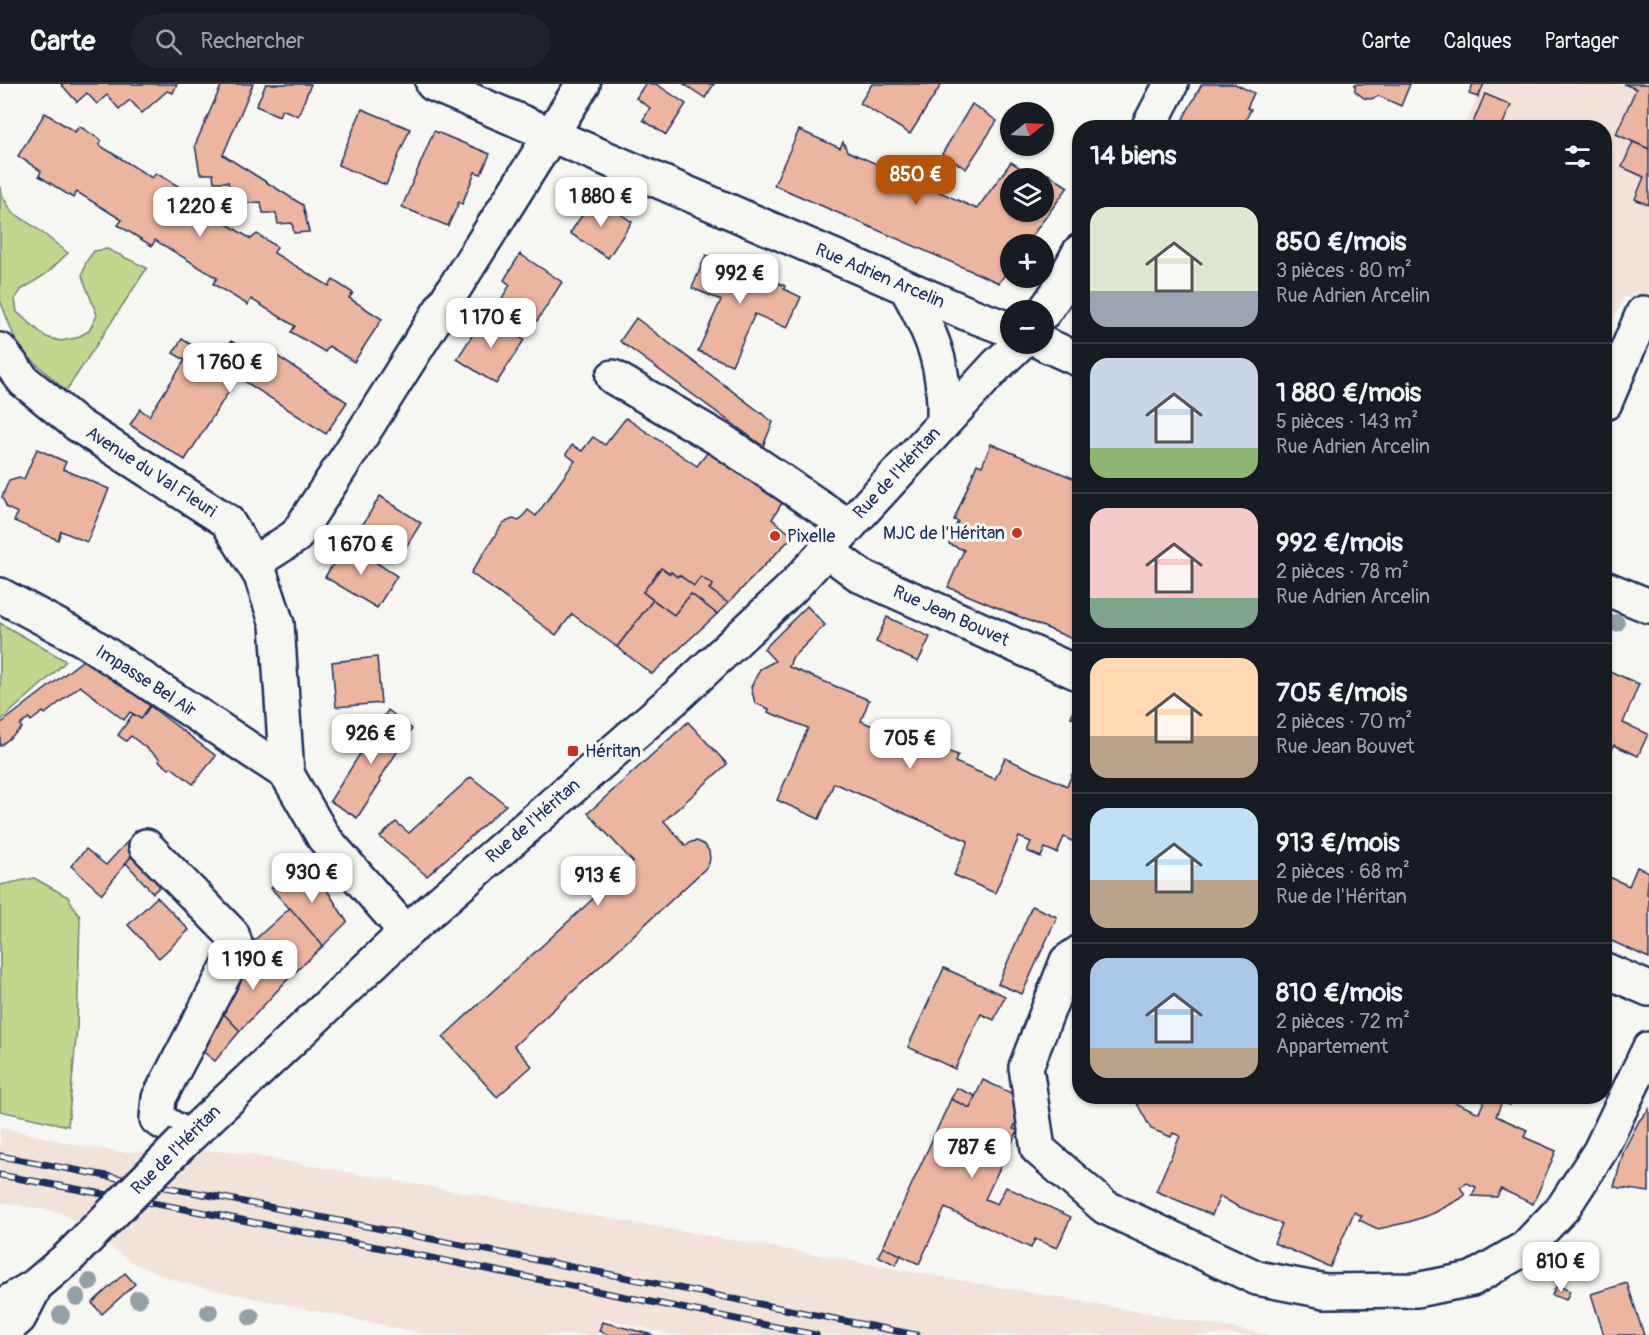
<!DOCTYPE html>
<html lang="fr">
<meta charset="utf-8">
<style>
body{margin:0;font-family:Pangolin,sans-serif;background:#20242c;color:#f1f3f6;height:100vh;display:flex;flex-direction:column;font-size:22px;white-space:nowrap}
*{box-sizing:border-box;margin:0}
p{font-size:20px;color:#9ea1a6}
.icon{flex:none;width:33px;height:33px;fill:none;stroke:currentColor;stroke-width:2;stroke-linecap:round;stroke-linejoin:round}
.map{position:relative;flex:1;overflow:hidden}
.sheet{position:absolute;left:1072px;top:36px;width:540px;height:984px;display:flex;flex-direction:column;background:#171b24;border-radius:24px;box-shadow:0 2px 4px #0004}
.sheet>*{flex:none}
.needle{width:39px;rotate:72deg}
.buttons{position:absolute;left:1000px;top:18px;display:grid;gap:12px}
.buttons a{display:grid;place-items:center;width:54px;height:54px;border-radius:50%;background:#171b24;box-shadow:0 2px 4px #0004;font-size:30px}
.price{position:absolute;translate:-50% -51px;padding:0 14px;border-radius:12px;background:#fff;color:#222;font-size:20px;line-height:39px;filter:drop-shadow(0 2px 3px #0008)}
.price::after{content:'';position:absolute;left:50%;top:36px;width:18px;height:14px;margin-left:-9px;background:inherit;clip-path:polygon(0 0,100% 0,50% 100%)}
.price.active{background:#b45309;color:#fff}
ul{padding:0;list-style:none}
li{display:flex;align-items:center;gap:18px;height:150px;padding:0 18px}
li+li{border-top:2px solid #363941}
li span{display:grid;place-items:center;flex:none;width:168px;height:120px;border-radius:18px;color:#555}
li>.icon{margin-inline-start:auto}
span .icon{width:72px;height:72px;fill:#fffc;stroke-width:1}
li b{font-size:26px}
h2{display:flex;justify-content:space-between;align-items:center;height:72px;padding:0 18px;font-size:26px}
header{display:flex;align-items:center;gap:36px;box-sizing:border-box;height:84px;padding:0 30px;background:#171b24;border-bottom:2px solid #363941}
header strong{font-size:28px}
nav{display:flex;gap:33px;margin-inline-start:auto;font-size:21px}
.search{width:420px;height:54px;background:#20242c;display:flex;align-items:center;gap:15px;box-sizing:border-box;padding:0 21px;border-radius:33px;color:#9ea1a6;font-size:22px}
.map>svg:first-child{display:block}
.built{fill:#f3e2d9}
.green{fill:#c1d78d;stroke:#6e8376;stroke-width:1.5}
.building{fill:#ebb59f;stroke:#1b2f5e;stroke-width:1.5}
.lines{fill:none;stroke-linecap:round;stroke-linejoin:round}
.minor-casing{stroke:#1b2f5e;stroke-width:38}
.minor{stroke:#f6f6f2;stroke-width:33}
.rail-casing{stroke:#1b2f5e;stroke-width:7}
.rail{stroke:#f6f6f2;stroke-width:4.5;stroke-dasharray:14;stroke-linecap:butt}
.minor-bridge-casing{stroke:#1b2f5e;stroke-width:38;stroke-linecap:butt}
.minor-bridge{stroke:#f6f6f2;stroke-width:33}
.tree{fill:#94a0a7}
.poi-dot{fill:#c8321e;stroke:#f6f6f2;stroke-width:2}
.labels{text-anchor:middle;dominant-baseline:central;stroke-width:6;stroke-linejoin:round;paint-order:stroke}
.street-label{font-size:18px;fill:#1b2f5e;stroke:#f6f6f2}
.poi-label{font-size:18px;fill:#1b2f5e;stroke:#f6f6f2;text-anchor:start}
</style>
<header>
<strong>Carte</strong>
<div class="search"><svg class="icon" aria-label="search" viewBox="0 0 24 24"><circle cx="10" cy="10" r="6"/><path d="M15 15l6 6"/></svg>Rechercher</div>
<nav><a>Carte</a><a>Calques</a><a>Partager</a></nav>
</header>
<div class="map">
<svg width="1649" height="1251" viewBox="0 0 1649 1251">
<rect width="100%" height="100%" fill="#f6f6f2"/>
<filter id="ink" filterUnits="userSpaceOnUse"><feTurbulence type="fractalNoise" baseFrequency=".0167" numOctaves="2"/><feDisplacementMap in="SourceGraphic" scale="12" xChannelSelector="R" yChannelSelector="G"/><feConvolveMatrix kernelMatrix="1 2 1 2 8 2 1 2 1" color-interpolation-filters="sRGB"/></filter>
<g filter="url(#ink)">
<g class="built">
<polygon points="1483,0 1649,0 1649,223 1624,212 1605,253 1605,44 1464,44"/>
<polygon points="0,1043 90,1064 124,1068 227,1067 1271,1251 672,1251 604,1234 597,1251 430,1251 182,1199 133,1179 62,1129 0,1118"/>
</g>
<g class="green">
<polygon points="0,103 3,113 12,128 35,143 68,169 46,190 21,206 15,215 17,228 46,253 61,257 76,254 89,247 97,231 82,192 86,178 94,167 107,165 147,184 66,307 18,263 0,216"/>
<path d="M0,539L66,577C46,598 22,617 0,637Z"/>
<polygon points="34,794 68,813 80,833 77,943 68,1042 0,1027 0,801"/>
</g>
<g class="building">
<polygon points="61,0 177,0 173,9 167,7 142,29 130,16 119,25 107,11 97,20 87,9 77,18"/>
<polygon points="222,0 253,0 223,71 303,121 309,148 294,149 292,139 278,140 276,129 263,129 261,118 246,119 244,109 231,110 228,98 214,98 213,90 200,90 195,61"/>
<polygon points="266,0 311,0 298,32 282,25 279,32 256,22"/>
<polygon points="645,0 656,0 686,20 666,51 643,36 650,24 636,14"/>
<polygon points="684,0 714,0 705,14"/>
<polygon points="872,0 939,0 941,1 910,50 860,19"/>
<polygon points="1202,0 1235,0 1254,9 1247,24 1251,25 1242,44 1202,44 1183,35"/>
<polygon points="1355,0 1410,0 1401,22 1379,12 1371,15 1364,14 1355,7"/>
<polygon points="1473,0 1484,0 1478,13 1469,10"/>
<polygon points="1624,0 1649,0 1649,65 1616,50 1636,5"/>
<polygon points="1485,10 1511,21 1501,44 1477,44 1472,41"/>
<polygon points="972,20 997,37 966,85 942,70"/>
<polygon points="362,25 410,45 386,101 338,81"/>
<polygon points="45,29 75,48 79,42 101,56 99,61 152,94 156,89 178,102 174,107 251,155 257,150 277,163 274,169 329,202 333,196 353,209 349,214 382,235 354,278 329,262 325,268 291,248 295,242 251,215 248,221 213,200 217,194 155,156 152,162 118,141 122,136 77,108 73,114 39,92 41,87 18,72"/>
<polygon points="799,46 840,64 843,58 847,67 915,97 918,91 923,98 922,100 977,125 1011,78 1037,94 1011,94 1011,128 1044,128 1044,95 1048,90 1068,103 1026,160 1011,160 1011,182 999,199 774,101"/>
<polygon points="434,47 490,70 481,90 475,88 462,120 459,118 448,142 402,123"/>
<polygon points="1633,58 1649,65 1649,121 1635,115 1644,93 1622,83"/>
<polygon points="600,116 632,138 608,174 570,149 587,124 592,127"/>
<polygon points="520,170 562,198 537,237 502,214 510,201 504,196"/>
<polygon points="706,171 723,178 724,175 785,202 784,205 801,213 787,244 755,230 732,281 698,267 721,216 692,204"/>
<polygon points="486,230 524,256 496,300 457,275"/>
<polygon points="636,234 773,338 763,362 620,257"/>
<polygon points="182,255 210,273 216,265 223,269 231,257 261,275 268,266 347,318 326,350 238,293 185,376 130,341 140,325 149,332 185,276 173,269"/>
<polygon points="626,334 697,382 712,363 784,416 772,435 793,452 728,519 709,505 713,501 701,493 694,502 679,491 677,493 671,488 670,490 661,484 643,508 653,516 617,563 572,530 556,551 471,489 503,439 513,435 519,437 528,426 536,432 575,377 566,370 572,361 582,367 593,353 605,361"/>
<polygon points="991,360 1080,397 1080,558 948,503 964,466 949,460 958,437 954,436 977,380 982,382"/>
<polygon points="37,365 66,378 63,385 109,405 87,458 61,447 58,456 14,437 18,429 7,424 2,413 9,396 19,393 24,395"/>
<polygon points="380,412 421,439 401,471 360,445"/>
<polygon points="346,459 397,492 377,524 325,493"/>
<polygon points="661,484 670,490 671,488 677,493 679,491 694,502 701,493 713,501 709,505 728,519 717,530 691,510 674,531 643,508"/>
<polygon points="691,510 717,530 652,590 617,563 653,516 674,531"/>
<polygon points="807,522 825,541 792,574 789,583 869,616 861,637 900,654 903,648 914,653 928,647 940,652 944,666 958,671 955,678 995,695 1005,674 1067,702 1080,673 1080,761 1064,753 1057,769 1045,764 1041,773 1027,767 1031,758 1019,753 995,809 954,791 968,757 834,699 819,735 777,716 808,644 768,628 769,625 755,619 751,603 760,585 775,577 764,565"/>
<polygon points="887,533 930,553 918,578 876,558"/>
<polygon points="377,573 381,619 336,623 332,578"/>
<polygon points="86,574 150,622 141,635 130,628 124,636 80,602 45,630 43,628 31,637 29,634 20,641 22,644 0,662 0,640"/>
<polygon points="1605,585 1639,600 1623,639 1648,650 1638,672 1614,661 1605,682"/>
<polygon points="1076,619 1080,620 1080,637 1071,633"/>
<polygon points="150,622 216,672 193,700 171,683 169,685 159,677 160,675 131,652 126,657 118,651 133,630 141,635"/>
<polygon points="388,626 412,645 379,696 381,697 357,734 330,717"/>
<polygon points="688,638 727,680 664,737 686,762 691,758 697,757 705,761 709,767 710,775 708,782 514,962 532,982 497,1013 443,953 633,778 588,729"/>
<polygon points="471,693 506,721 427,792 380,753 396,738 409,749"/>
<polygon points="128,757 136,766 102,810 71,782 86,765 106,781"/>
<polygon points="136,766 169,794 153,809 126,779"/>
<polygon points="312,782 347,838 323,862 271,804"/>
<polygon points="1637,783 1649,788 1647,810 1649,811 1649,874 1605,854 1605,791 1629,802"/>
<polygon points="157,813 189,846 159,874 128,841"/>
<polygon points="1032,822 1057,833 1022,910 998,900"/>
<polygon points="290,824 323,862 288,895 265,867 261,872 249,861"/>
<polygon points="265,867 288,895 240,947 221,927 230,904"/>
<polygon points="944,884 1005,912 994,936 981,930 955,985 908,963"/>
<polygon points="221,927 240,947 215,977 196,962"/>
<polygon points="983,996 1026,1016 1013,1045 1018,1046 985,1115 997,1120 1006,1103 1071,1133 1057,1164 1035,1155 1031,1164 945,1124 919,1180 883,1163 951,1015 970,1024"/>
<polygon points="957,1004 975,1012 970,1024 951,1015"/>
<polygon points="1133,1012 1441,1012 1479,1029 1486,1012 1514,1012 1510,1021 1502,1018 1496,1032 1527,1046 1524,1053 1556,1067 1533,1120 1501,1105 1497,1113 1472,1112 1476,1103 1467,1099 1460,1103 1465,1111 1460,1115 1434,1129 1409,1138 1378,1145 1359,1136 1362,1132 1354,1128 1330,1183 1274,1159 1282,1140 1237,1122 1220,1112 1212,1131 1156,1107 1180,1052 1173,1049 1171,1053 1151,1045"/>
<polygon points="1649,1025 1649,1108 1614,1103 1624,1066 1639,1037"/>
<polygon points="883,1163 901,1171 896,1181 878,1172"/>
<polygon points="125,1189 135,1200 102,1230 92,1219"/>
<polygon points="1627,1199 1644,1251 1604,1251 1591,1210"/>
<polygon points="1557,1201 1570,1207 1566,1216 1552,1211"/>
<polygon points="602,1238 653,1251 608,1251 599,1247"/>
</g>
<g class="lines">
<g class="minor-casing">
<g id="minor">
<polyline points="433,0 966,229 1011,246"/>
<polyline points="1148,44 1171,0"/>
<path d="M906,203C933,252 946,282 944,338"/>
<polyline points="1044,228 1057,209 1080,167"/>
<polyline points="1044,260 1080,276"/>
<polyline points="0,266 24,297 78,341 227,437 261,492 277,540 287,690 324,754 406,848"/>
<polyline points="613,293 721,356 848,442"/>
<polyline points="1605,319 1643,229"/>
<polyline points="826,466 861,492 1080,590"/>
<polyline points="254,479 296,452 363,349 583,0"/>
<polyline points="1605,504 1649,522"/>
<polyline points="0,511 86,557 287,690"/>
<polyline points="146,762 232,850 237,866 159,1014 157,1035 188,1053"/>
<polyline points="1080,868 1067,877 1026,983 1038,1065 1105,1123 1257,1194 1325,1207 1416,1206 1472,1195 1525,1164 1563,1124 1600,1067 1649,965"/>
<polyline points="1605,886 1649,905"/>
<polyline points="184,1057 406,848 675,614 791,505 996,282 1019,260"/>
<polyline points="0,1223 35,1202 69,1173"/>
<polyline points="0,1250 19,1234 32,1209"/>
</g>
</g>
<use href="#minor" class="minor"/>
<g class="rail-casing">
<g id="rail">
<polyline points="0,1072 219,1113 916,1251"/>
<polyline points="0,1091 217,1131 816,1251"/>
</g>
</g>
<use href="#rail" class="rail"/>
<g class="minor-bridge-casing">
<polyline id="minor-bridge" points="69,1173 184,1057"/>
</g>
<use href="#minor-bridge" class="minor-bridge"/>
</g>
<g class="tree">
<circle cx="1616" cy="539" r="9"/>
<circle cx="90" cy="1198" r="9"/>
<circle cx="77" cy="1213" r="9"/>
<circle cx="138" cy="1215" r="9"/>
<circle cx="209" cy="1228" r="9"/>
<circle cx="61" cy="1231" r="9"/>
<circle cx="251" cy="1233" r="9"/>
</g>
</g>
<g class="poi-dot">
<circle cx="1017" cy="449" r="6"/>
<circle cx="775" cy="452" r="6"/>
<rect x="567" y="661" width="12" height="12" rx="3"/>
</g>
<g class="labels">
<g class="street-label">
<text transform="translate(880 192) rotate(23)">Rue Adrien Arcelin</text>
<text transform="translate(151 388) rotate(33)">Avenue du Val Fleuri</text>
<text transform="translate(897 389) rotate(-47)">Rue de l'Héritan</text>
<text transform="translate(951 532) rotate(24)">Rue Jean Bouvet</text>
<text transform="translate(146 597) rotate(33)">Impasse Bel Air</text>
<text transform="translate(533 737) rotate(-41)">Rue de l'Héritan</text>
<text transform="translate(176 1066) rotate(-45)">Rue de l'Héritan</text>
</g>
<g class="poi-label">
<text x="1005" y="449" text-anchor="end">MJC de l'Héritan</text>
<text x="787" y="452">Pixelle</text>
<text x="585" y="667">Héritan</text>
</g>
</g>
</svg>
<div class="buttons">
<a><svg class="needle" viewBox="-14 -14 28 28"><path d="M0-13l5 13h-10z" fill="#e53935"/><path d="M0 13l5-13h-10z" fill="#9ea1a6"/></svg></a>
<a><svg class="icon" aria-label="layers" viewBox="0 0 24 24"><path d="M12 4l9 5-9 5-9-5zM3 14l9 5 9-5"/></svg></a>
<a>+</a>
<a>−</a>
</div>
<b class="price active" style="left:916px;top:122px">850 €</b>
<b class="price" style="left:601px;top:144px">1 880 €</b>
<b class="price" style="left:200px;top:154px">1 220 €</b>
<b class="price" style="left:740px;top:221px">992 €</b>
<b class="price" style="left:491px;top:265px">1 170 €</b>
<b class="price" style="left:230px;top:310px">1 760 €</b>
<b class="price" style="left:361px;top:492px">1 670 €</b>
<b class="price" style="left:371px;top:681px">926 €</b>
<b class="price" style="left:910px;top:686px">705 €</b>
<b class="price" style="left:312px;top:820px">930 €</b>
<b class="price" style="left:598px;top:823px">913 €</b>
<b class="price" style="left:253px;top:907px">1 190 €</b>
<b class="price" style="left:972px;top:1095px">787 €</b>
<b class="price" style="left:1561px;top:1209px">810 €</b>
<section class="sheet">
<h2>14 biens<svg class="icon" aria-label="filters" viewBox="0 0 24 24"><path d="M4 7h16M4 17h16"/><circle cx="9" cy="7" r="2"/><circle cx="15" cy="17" r="2"/></svg></h2>
<ul>
<li><span style="background:linear-gradient(#dfe7d0 70%,#9aa5b1 0)"><svg class="icon" aria-label="home" viewBox="0 0 24 24"><path d="M3 11l9-7 9 7M6 9v11h12V9"/></svg></span><div><b>850 €/mois</b><p>3 pièces · 80 m²</p><p>Rue Adrien Arcelin</p></div></li>
<li><span style="background:linear-gradient(#c9d6e8 75%,#8fb573 0)"><svg class="icon" aria-label="home" viewBox="0 0 24 24"><path d="M3 11l9-7 9 7M6 9v11h12V9"/></svg></span><div><b>1 880 €/mois</b><p>5 pièces · 143 m²</p><p>Rue Adrien Arcelin</p></div></li>
<li><span style="background:linear-gradient(#f6c9c9 75%,#7fa58c 0)"><svg class="icon" aria-label="home" viewBox="0 0 24 24"><path d="M3 11l9-7 9 7M6 9v11h12V9"/></svg></span><div><b>992 €/mois</b><p>2 pièces · 78 m²</p><p>Rue Adrien Arcelin</p></div></li>
<li><span style="background:linear-gradient(#ffd9b3 65%,#b9a48a 0)"><svg class="icon" aria-label="home" viewBox="0 0 24 24"><path d="M3 11l9-7 9 7M6 9v11h12V9"/></svg></span><div><b>705 €/mois</b><p>2 pièces · 70 m²</p><p>Rue Jean Bouvet</p></div></li>
<li><span style="background:linear-gradient(#bfe0f5 60%,#b9a48a 0)"><svg class="icon" aria-label="home" viewBox="0 0 24 24"><path d="M3 11l9-7 9 7M6 9v11h12V9"/></svg></span><div><b>913 €/mois</b><p>2 pièces · 68 m²</p><p>Rue de l'Héritan</p></div></li>
<li><span style="background:linear-gradient(#a9c7e8 75%,#b9a48a 0)"><svg class="icon" aria-label="home" viewBox="0 0 24 24"><path d="M3 11l9-7 9 7M6 9v11h12V9"/></svg></span><div><b>810 €/mois</b><p>2 pièces · 72 m²</p><p>Appartement</p></div></li>
</ul>
</section>
</div>
